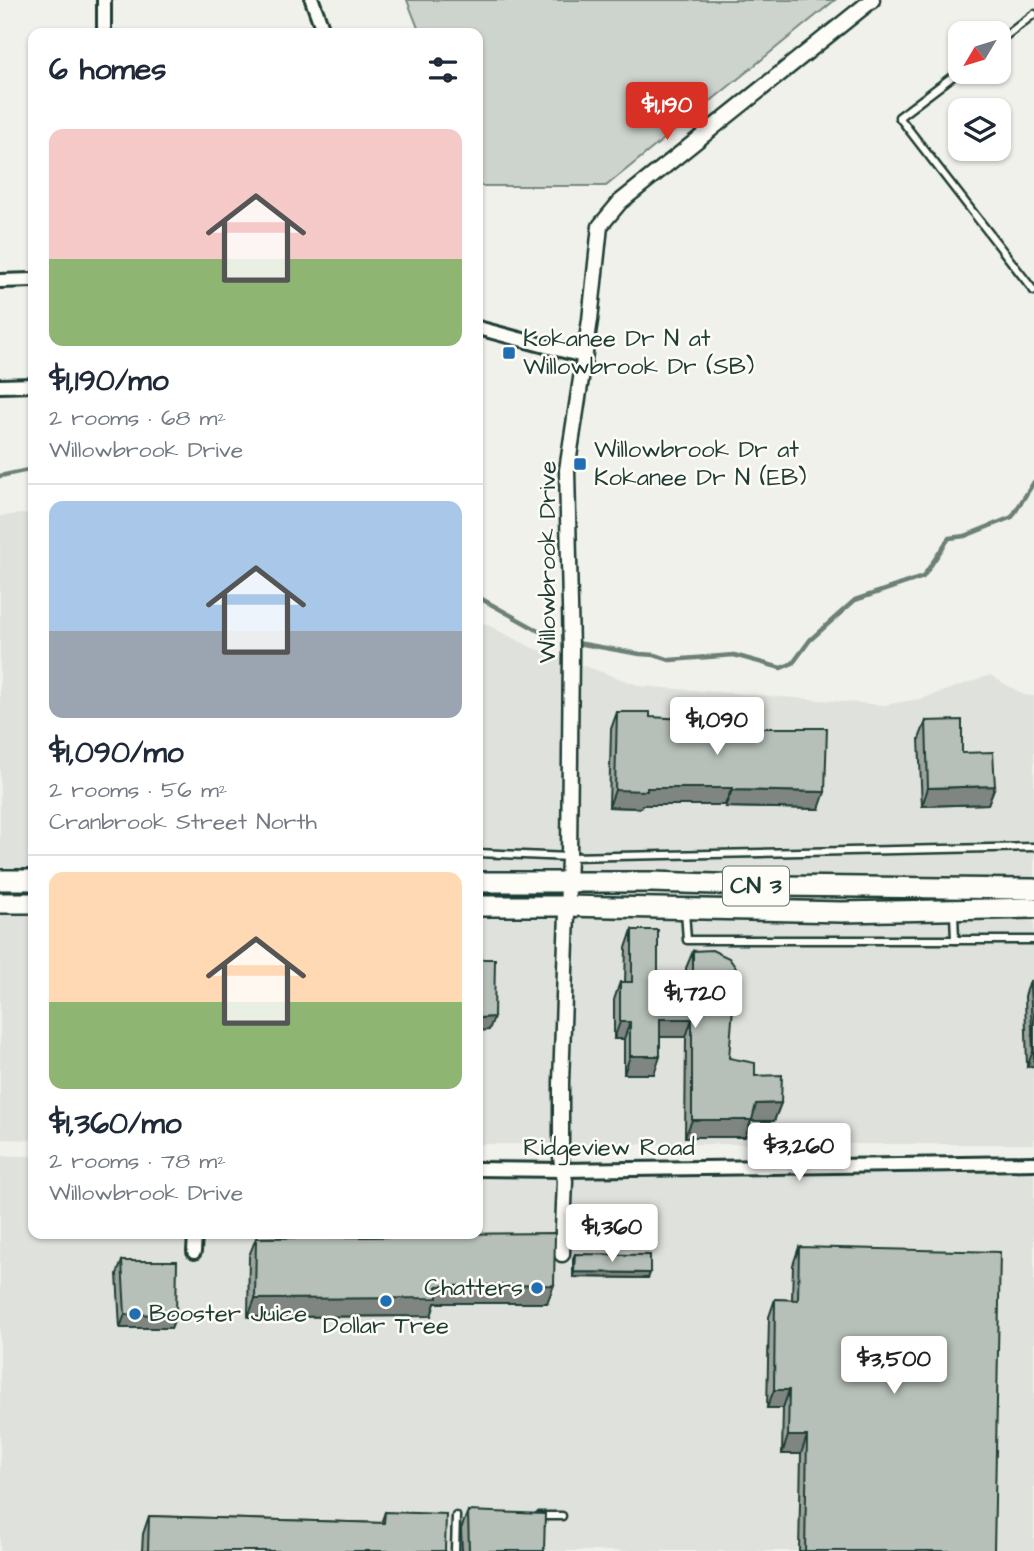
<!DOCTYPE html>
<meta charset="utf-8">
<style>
body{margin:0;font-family:"Architects Daughter",sans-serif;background:#f6f6f7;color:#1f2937;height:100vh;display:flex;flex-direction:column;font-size:26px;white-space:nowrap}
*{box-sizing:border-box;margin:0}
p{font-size:23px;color:#747a83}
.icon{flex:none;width:38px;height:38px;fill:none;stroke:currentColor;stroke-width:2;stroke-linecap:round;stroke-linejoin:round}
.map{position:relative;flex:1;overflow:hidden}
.panel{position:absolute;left:28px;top:28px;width:455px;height:1211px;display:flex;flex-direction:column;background:#fff;border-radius:14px;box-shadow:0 2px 5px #0004}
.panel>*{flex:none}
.needle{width:46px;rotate:232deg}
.buttons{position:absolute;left:948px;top:21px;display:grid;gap:14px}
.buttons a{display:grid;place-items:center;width:63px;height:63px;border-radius:14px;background:#fff;box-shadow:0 2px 5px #0004;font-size:35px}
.price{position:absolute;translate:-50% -60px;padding:0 16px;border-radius:7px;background:#fff;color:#222;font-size:23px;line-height:46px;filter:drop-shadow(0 2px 4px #0008)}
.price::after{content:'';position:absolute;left:50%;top:42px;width:21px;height:16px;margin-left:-10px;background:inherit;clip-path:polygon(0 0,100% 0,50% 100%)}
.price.selected{background:#d93025;color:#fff}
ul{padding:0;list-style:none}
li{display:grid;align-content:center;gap:14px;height:371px;padding:0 21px}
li+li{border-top:2px solid #e0e1e3}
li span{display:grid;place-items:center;height:217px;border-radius:14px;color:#555}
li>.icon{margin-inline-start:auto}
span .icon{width:126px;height:126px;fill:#fffc;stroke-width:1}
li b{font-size:30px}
h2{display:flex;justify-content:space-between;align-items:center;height:84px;padding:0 21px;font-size:30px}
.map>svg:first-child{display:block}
.built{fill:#dfe2dc}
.green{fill:#cdd3cd;stroke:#768880;stroke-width:2}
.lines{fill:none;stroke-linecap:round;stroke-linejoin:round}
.stream{stroke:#6c8077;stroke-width:4.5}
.service-casing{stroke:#1f3d34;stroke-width:11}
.minor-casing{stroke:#1f3d34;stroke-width:18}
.tertiary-casing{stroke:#1f3d34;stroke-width:19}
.trunk-casing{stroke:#1f3d34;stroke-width:24}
.service{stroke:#fdfcf7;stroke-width:6}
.minor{stroke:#fdfcf7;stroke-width:12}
.tertiary{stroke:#fdfcf7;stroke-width:14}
.trunk{stroke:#fdfcf7;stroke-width:19}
.wall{fill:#9da49e;stroke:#1f3d34;stroke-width:2}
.shaded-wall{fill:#7f8681;stroke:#1f3d34;stroke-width:2}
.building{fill:#b6bfb8;stroke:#1f3d34;stroke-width:2}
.poi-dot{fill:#1f6fb2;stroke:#fdfcf7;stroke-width:2.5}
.labels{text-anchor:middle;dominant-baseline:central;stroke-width:5;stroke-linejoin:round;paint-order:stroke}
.shield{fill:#fdfcf7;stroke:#62766e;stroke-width:2}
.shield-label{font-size:23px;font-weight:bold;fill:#1f3d34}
.poi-label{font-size:24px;fill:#1f3d34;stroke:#fdfcf7;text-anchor:start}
.street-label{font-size:24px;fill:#1f3d34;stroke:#fdfcf7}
</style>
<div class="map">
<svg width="1034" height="1551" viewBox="0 0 1034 1551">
<rect width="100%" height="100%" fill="#f0f1eb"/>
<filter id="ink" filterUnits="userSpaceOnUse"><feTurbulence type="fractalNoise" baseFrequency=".0143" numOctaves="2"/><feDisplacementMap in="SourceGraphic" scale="14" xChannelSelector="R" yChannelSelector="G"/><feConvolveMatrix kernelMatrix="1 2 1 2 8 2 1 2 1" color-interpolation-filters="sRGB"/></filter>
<g filter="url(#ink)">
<g class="built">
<polygon points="33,513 33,1140 0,1139 0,516"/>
<polygon points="478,620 531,647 641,686 884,705 924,698 990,675 1024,695 1034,696 1034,1144 478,1144"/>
<polygon points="0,1156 33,1156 33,1234 478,1234 478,1159 1034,1163 1034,1551 0,1551"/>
</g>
<polygon class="green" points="407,0 835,0 606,186 478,186 478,33 420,33"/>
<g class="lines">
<g class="stream">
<polyline points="0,476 33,469"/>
<polyline points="478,597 541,632"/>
<polyline points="577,643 640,654 655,655 670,660 734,655 781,668 793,663 810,640 855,600 923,577 949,538 965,536 1012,517 1034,482"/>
</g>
<g class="service-casing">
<g id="service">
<polyline points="999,41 1034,14"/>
<polyline points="961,70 899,117 1034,291"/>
<polyline points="478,853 569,857 1034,847"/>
<polyline points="685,911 687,940 1034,940"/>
<polyline points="954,914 955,940"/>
<polyline points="539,1516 562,1516"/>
<polyline points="455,1551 456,1516"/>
</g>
</g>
<g class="minor-casing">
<g id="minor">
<polyline points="312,0 324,33"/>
<polyline points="104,33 104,0"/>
<polyline points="0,281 33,280"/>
<polyline points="478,328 583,356"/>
<polyline points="0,386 33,385"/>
<polyline points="478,1169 563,1170 1034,1163"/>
<polyline points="194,1252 195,1234"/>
</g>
</g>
<g class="tertiary-casing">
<polyline id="tertiary" points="562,1254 565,1181 561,1157 561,1082 569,857 571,650 567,470 590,320 600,226 620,202 872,0"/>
</g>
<g class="trunk-casing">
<g id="trunk">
<polyline points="0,880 33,880"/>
<polyline points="478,882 651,882 781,886 1034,889"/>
<polyline points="0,903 33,903"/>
<polyline points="478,906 566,906 841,912 1034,908"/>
</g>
</g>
<use href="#service" class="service"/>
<use href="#minor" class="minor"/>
<use href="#tertiary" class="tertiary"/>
<use href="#trunk" class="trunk"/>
</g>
<g class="wall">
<polygon points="617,712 650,717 685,738 729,735 732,728 819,809 725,807 725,805 642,805 641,808 609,807 611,729"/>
<polygon points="926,721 962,753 995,786 988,804 922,806 919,739"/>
<polygon points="632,930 658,982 686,983 686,968 693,951 729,1058 755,1076 781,1103 774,1121 751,1121 745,1137 685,1137 686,1037 660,1037 660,1056 654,1074 624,1074 624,1039 614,1039 614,1000 620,982 625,982 626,948"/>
<polygon points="1030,981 1034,1066 1027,1067 1025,996"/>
<polygon points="451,1234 547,1303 435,1303 431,1316 248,1317 249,1256 256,1238 450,1236"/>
<polygon points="799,1247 994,1551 799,1551 801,1454 782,1454 783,1408 767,1408 769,1317 775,1299 792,1300 793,1265"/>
<polygon points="575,1254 650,1273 648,1278 573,1277 573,1258"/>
<polygon points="122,1261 176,1315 171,1328 120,1328 117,1274"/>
<polygon points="468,1511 544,1551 462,1551 461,1529"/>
<polygon points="385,1512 445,1551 142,1551 143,1534 149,1516 381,1523"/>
</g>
<g class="shaded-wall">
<polygon points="995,786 988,804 922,806 928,788"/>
<polygon points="647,788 732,788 725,805 642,805 641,808 609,807 615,790"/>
<polygon points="732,790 825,792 819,809 725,807"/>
<polygon points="494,1017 489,1030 478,1031 478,1018"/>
<polygon points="660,1019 692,1019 686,1037 654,1037"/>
<polygon points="620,1022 630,1022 624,1039 614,1039"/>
<polygon points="1033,1051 1034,1051 1034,1066 1027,1067"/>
<polygon points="630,1056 660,1056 654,1074 624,1074"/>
<polygon points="781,1103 774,1121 751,1121 745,1137 685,1137 692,1120 756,1104"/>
<polygon points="574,1272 650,1273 648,1278 573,1277"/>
<polygon points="554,1285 547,1303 435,1303 431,1316 248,1317 255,1299 437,1286"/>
<polygon points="125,1314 176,1315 171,1328 120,1328"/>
<polygon points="774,1390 789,1390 783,1408 767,1408"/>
<polygon points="788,1436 807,1436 801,1454 782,1454"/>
</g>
<g class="building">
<polygon points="617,712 650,712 650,717 686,719 685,738 732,735 732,728 827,728 825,792 732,790 732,788 647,788 647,791 615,790"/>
<polygon points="962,720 962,753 993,752 995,786 928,788 926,721"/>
<polygon points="632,930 658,930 658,982 693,983 693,951 712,950 729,958 736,968 729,1058 755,1063 755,1076 782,1075 781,1103 756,1104 752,1120 692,1120 692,1019 660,1019 660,1056 630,1056 630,1022 620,1022 620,982 632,982"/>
<polygon points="478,959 495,959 494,1017 478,1018"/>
<polygon points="1034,980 1034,1051 1033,1051 1030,981"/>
<polygon points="555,1233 554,1285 437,1286 437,1298 255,1299 256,1238 451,1236 451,1234"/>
<polygon points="799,1247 1000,1252 994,1551 805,1551 807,1436 788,1436 789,1390 774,1390 775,1299 798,1300"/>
<polygon points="575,1254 650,1255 650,1273 574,1272"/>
<polygon points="122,1261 177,1261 176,1315 125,1314"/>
<polygon points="468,1511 545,1514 544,1551 469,1551"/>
<polygon points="385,1512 446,1514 445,1551 148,1551 149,1516 384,1523"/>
</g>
</g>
<g class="poi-dot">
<rect x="502" y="346" width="14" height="14" rx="3.5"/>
<rect x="573" y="457" width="14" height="14" rx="3.5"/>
<circle cx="537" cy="1288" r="7"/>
<circle cx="386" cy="1301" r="7"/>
<circle cx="135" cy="1314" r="7"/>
</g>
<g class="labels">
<rect class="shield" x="723" y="866.5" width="66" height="39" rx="5"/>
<g class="shield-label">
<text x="756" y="886">CN 3</text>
</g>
<g class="poi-label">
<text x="523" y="339">Kokanee Dr N at<tspan x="523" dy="28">Willowbrook Dr (SB)</tspan></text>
<text x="594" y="450">Willowbrook Dr at<tspan x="594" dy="28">Kokanee Dr N (EB)</tspan></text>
<text x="523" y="1288" text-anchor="end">Chatters</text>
<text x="149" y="1314">Booster Juice</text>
<text x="386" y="1326" text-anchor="middle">Dollar Tree</text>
</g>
<g class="street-label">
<text transform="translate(548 562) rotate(-90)">Willowbrook Drive</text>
<text x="609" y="1148">Ridgeview Road</text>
</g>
</g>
</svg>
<div class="buttons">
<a><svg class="needle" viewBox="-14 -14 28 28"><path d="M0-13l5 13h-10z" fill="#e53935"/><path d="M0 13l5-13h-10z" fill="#747a83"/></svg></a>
<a><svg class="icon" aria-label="layers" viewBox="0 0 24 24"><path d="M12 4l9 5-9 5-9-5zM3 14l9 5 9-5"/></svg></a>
</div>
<b class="price selected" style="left:667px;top:142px">$1,190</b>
<b class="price" style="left:717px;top:757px">$1,090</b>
<b class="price" style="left:695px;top:1030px">$1,720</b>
<b class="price" style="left:799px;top:1183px">$3,260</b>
<b class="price" style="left:612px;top:1264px">$1,360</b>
<b class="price" style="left:894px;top:1396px">$3,500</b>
<section class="panel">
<h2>6 homes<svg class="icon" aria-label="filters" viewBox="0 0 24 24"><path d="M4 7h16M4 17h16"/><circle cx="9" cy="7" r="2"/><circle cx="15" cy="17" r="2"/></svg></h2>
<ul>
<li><span style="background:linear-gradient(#f6c9c9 60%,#8fb573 0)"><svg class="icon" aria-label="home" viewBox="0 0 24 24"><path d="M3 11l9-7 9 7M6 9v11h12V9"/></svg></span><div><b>$1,190/mo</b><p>2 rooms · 68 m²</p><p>Willowbrook Drive</p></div></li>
<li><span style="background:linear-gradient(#a9c7e8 60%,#9aa5b1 0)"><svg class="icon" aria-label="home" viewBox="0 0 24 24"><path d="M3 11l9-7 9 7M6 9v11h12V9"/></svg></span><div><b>$1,090/mo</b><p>2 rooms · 56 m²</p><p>Cranbrook Street North</p></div></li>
<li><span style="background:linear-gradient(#ffd9b3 60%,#8fb573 0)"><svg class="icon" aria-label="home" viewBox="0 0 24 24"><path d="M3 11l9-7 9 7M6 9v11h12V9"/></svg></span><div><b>$1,360/mo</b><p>2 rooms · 78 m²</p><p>Willowbrook Drive</p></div></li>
</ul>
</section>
</div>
